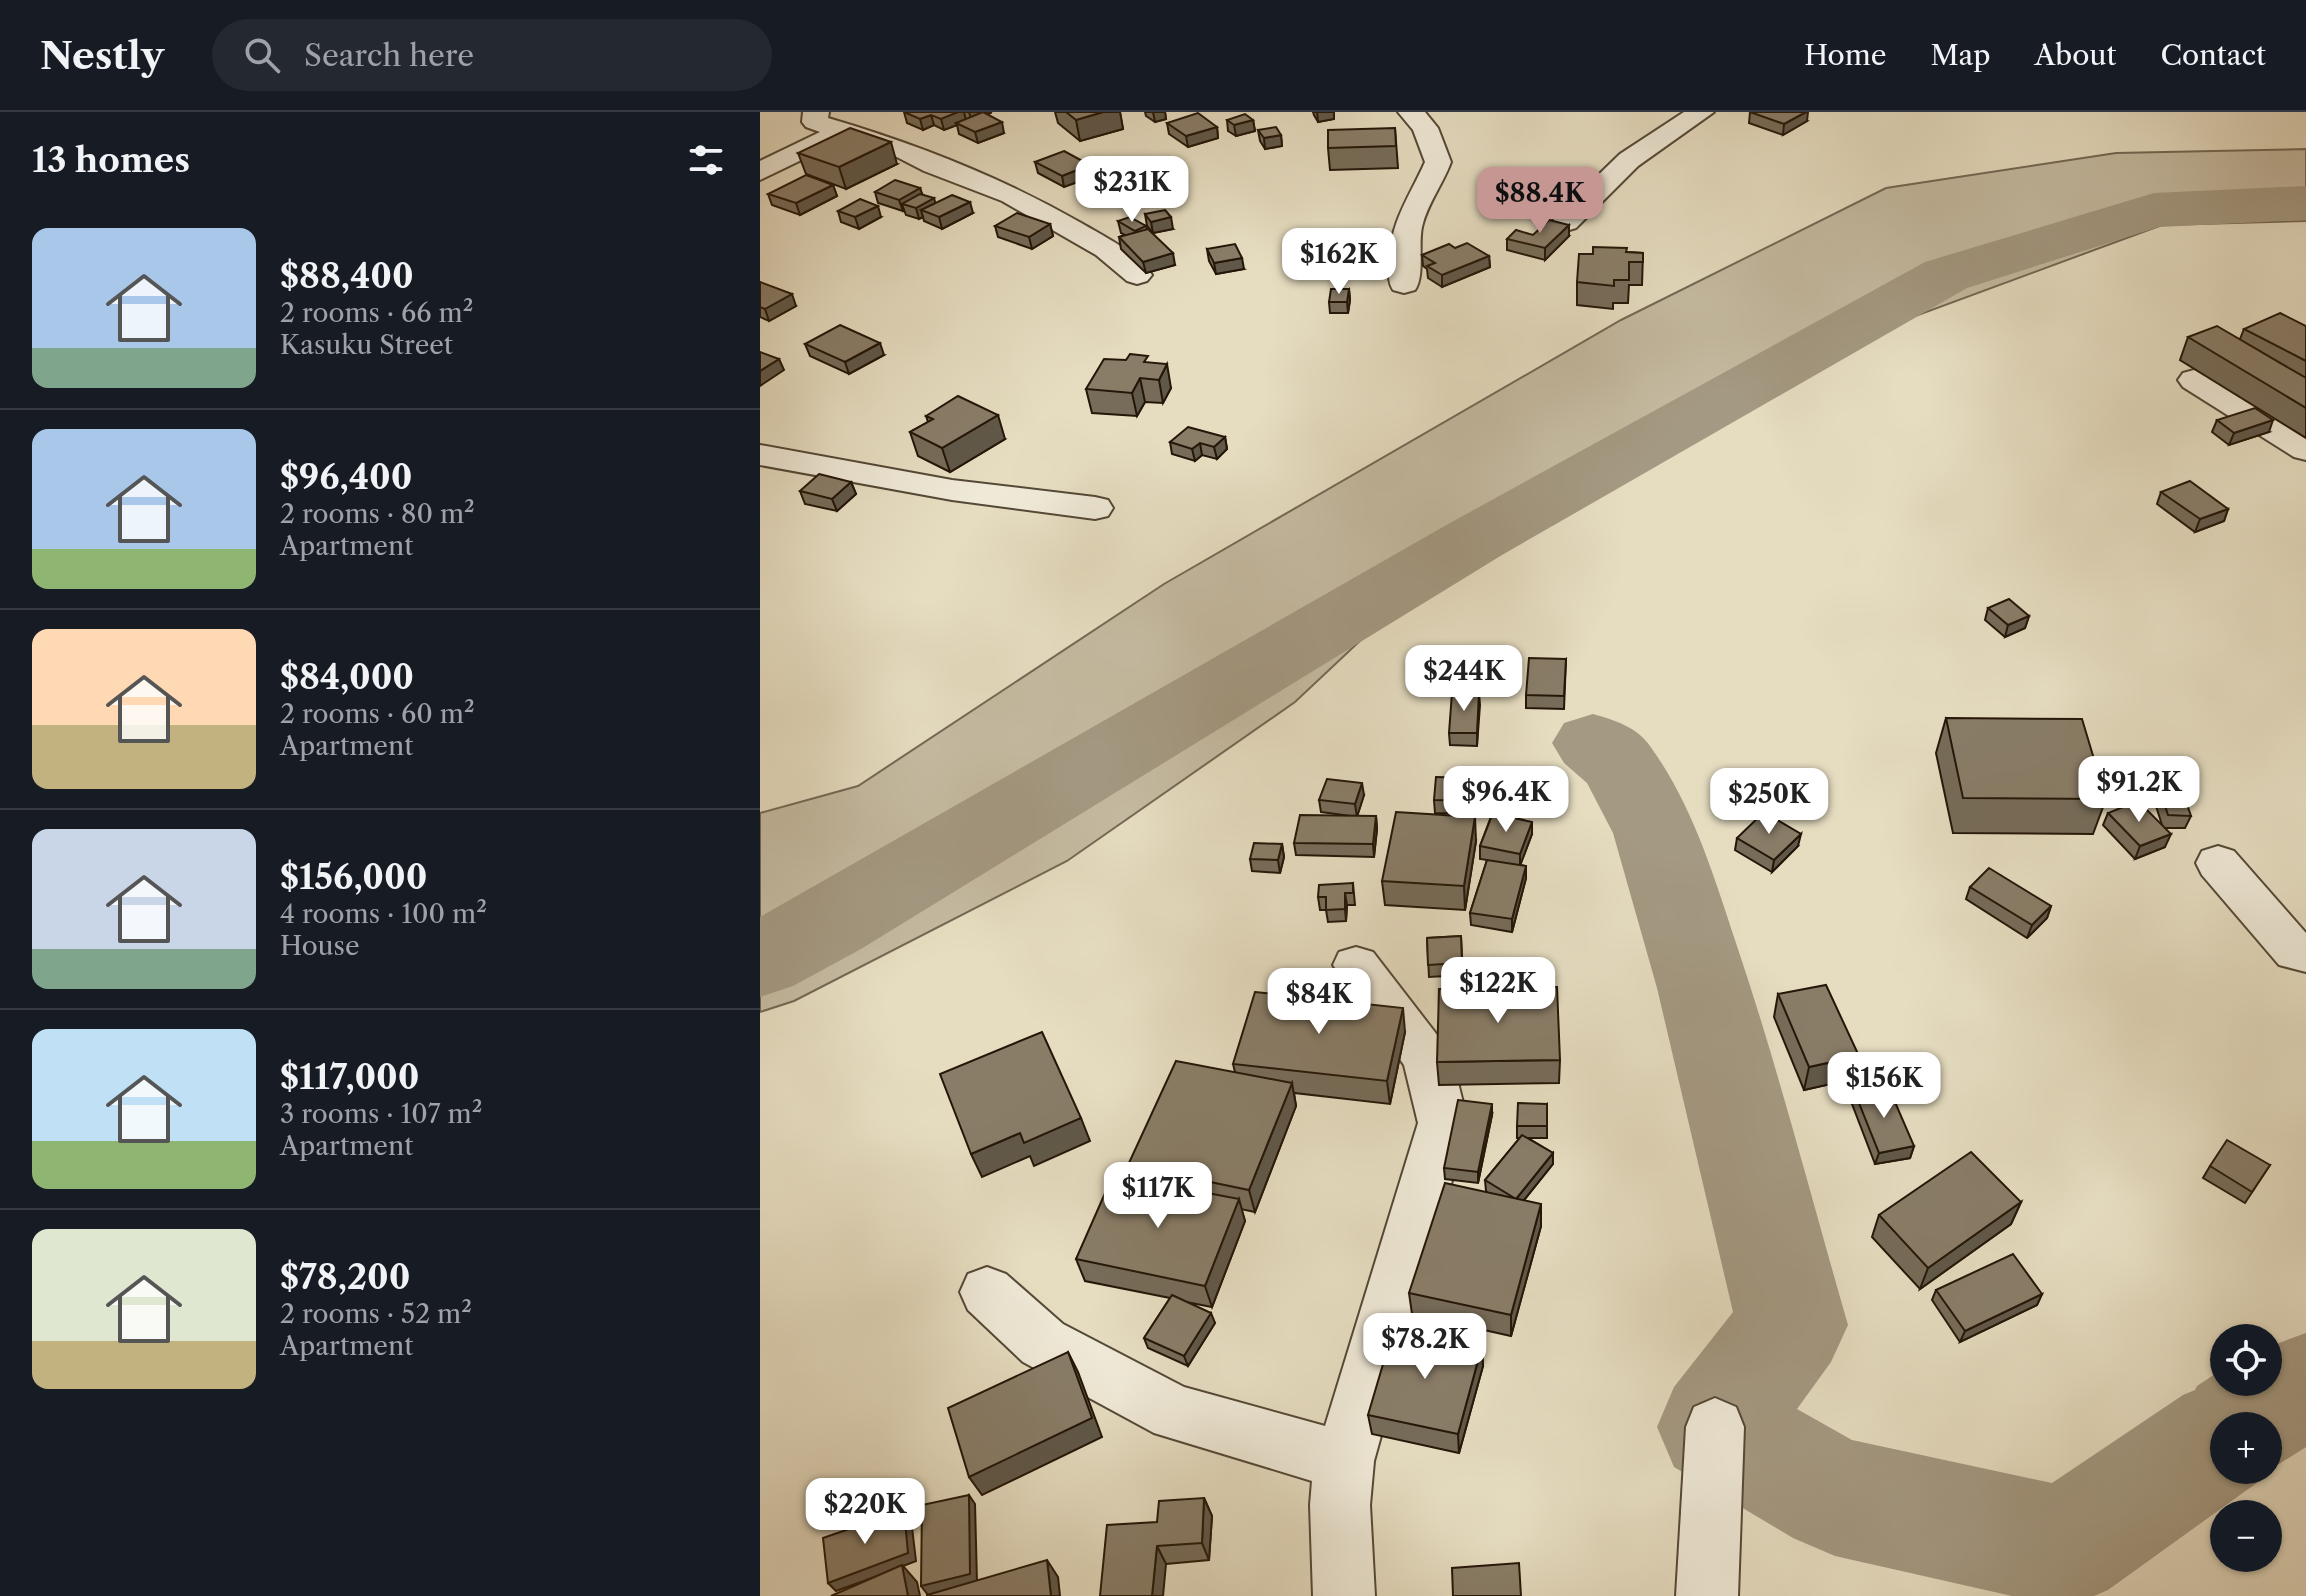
<!DOCTYPE html>
<meta charset="utf-8">
<style>
body{margin:0;font-family:"Libre Caslon Text",serif;background:#242831;color:#f1f3f6;height:100vh;display:flex;flex-direction:column;font-size:30px;white-space:nowrap}
*{box-sizing:border-box;margin:0}
p{font-size:26px;color:#9ea1a6}
.icon{flex:none;width:44px;height:44px;fill:none;stroke:currentColor;stroke-width:2;stroke-linecap:round;stroke-linejoin:round}
.map{position:relative;flex:1;overflow:hidden}
.panel{display:flex;flex-direction:column;background:#171b24;width:760px}
.panel>*{flex:none}
.fabs{position:absolute;left:1450px;top:1212px;display:grid;gap:16px}
.fabs a{display:grid;place-items:center;width:72px;height:72px;border-radius:50%;background:#171b24;box-shadow:0 2px 6px #0004;font-size:40px}
.price{position:absolute;translate:-50% -68px;padding:0 18px;border-radius:16px;background:#fff;color:#222;font-size:26px;line-height:52px;filter:drop-shadow(0 2px 4px #0008)}
.price::after{content:'';position:absolute;left:50%;top:48px;width:24px;height:18px;margin-left:-12px;background:inherit;clip-path:polygon(0 0,100% 0,50% 100%)}
.price.on{background:#c59692;color:#111}
ul{padding:0;list-style:none}
li{display:flex;align-items:center;gap:24px;height:200px;padding:0 32px}
li+li{border-top:2px solid #363941}
li span{display:grid;place-items:center;flex:none;width:224px;height:160px;border-radius:16px;color:#555}
li>.icon{margin-inline-start:auto}
span .icon{width:96px;height:96px;fill:#fffc;stroke-width:1}
li b{font-size:34px}
h2{display:flex;justify-content:space-between;align-items:center;height:96px;padding:0 32px;font-size:34px}
header{display:flex;align-items:center;gap:48px;box-sizing:border-box;height:112px;padding:0 40px;background:#171b24;border-bottom:2px solid #363941}
header strong{font-size:38px}
nav{display:flex;gap:44px;margin-inline-start:auto;font-size:28px}
.search{width:560px;height:72px;background:#242831;display:flex;align-items:center;gap:20px;box-sizing:border-box;padding:0 28px;border-radius:44px;color:#9ea1a6;font-size:30px}
main{display:flex;flex:1;min-height:0}
.map>svg:first-child{display:block}
.green{fill:#c5bba2;stroke:#746855;stroke-width:2}
.lines{fill:none;stroke-linecap:round;stroke-linejoin:round}
.river{fill:#a49982;fill-rule:evenodd}
.minor-casing{stroke:#544836;stroke-width:4}
.minor{fill:#efe9d7;fill-rule:evenodd}
.wall{fill:#766c59;stroke:#241608;stroke-width:2}
.shaded-wall{fill:#605849;stroke:#241608;stroke-width:2}
.building{fill:#897d68;stroke:#241608;stroke-width:2}
</style>
<header>
<strong>Nestly</strong>
<div class="search"><svg class="icon" aria-label="search" viewBox="0 0 24 24"><circle cx="10" cy="10" r="6"/><path d="M15 15l6 6"/></svg>Search here</div>
<nav><a>Home</a><a>Map</a><a>About</a><a>Contact</a></nav>
</header>
<main>
<section class="panel">
<h2>13 homes<svg class="icon" aria-label="filters" viewBox="0 0 24 24"><path d="M4 7h16M4 17h16"/><circle cx="9" cy="7" r="2"/><circle cx="15" cy="17" r="2"/></svg></h2>
<ul>
<li><span style="background:linear-gradient(#a9c7e8 75%,#7fa58c 0)"><svg class="icon" aria-label="home" viewBox="0 0 24 24"><path d="M3 11l9-7 9 7M6 9v11h12V9"/></svg></span><div><b>$88,400</b><p>2 rooms · 66 m²</p><p>Kasuku Street</p></div></li>
<li><span style="background:linear-gradient(#a9c7e8 75%,#8fb573 0)"><svg class="icon" aria-label="home" viewBox="0 0 24 24"><path d="M3 11l9-7 9 7M6 9v11h12V9"/></svg></span><div><b>$96,400</b><p>2 rooms · 80 m²</p><p>Apartment</p></div></li>
<li><span style="background:linear-gradient(#ffd9b3 60%,#c2b280 0)"><svg class="icon" aria-label="home" viewBox="0 0 24 24"><path d="M3 11l9-7 9 7M6 9v11h12V9"/></svg></span><div><b>$84,000</b><p>2 rooms · 60 m²</p><p>Apartment</p></div></li>
<li><span style="background:linear-gradient(#c9d6e8 75%,#7fa58c 0)"><svg class="icon" aria-label="home" viewBox="0 0 24 24"><path d="M3 11l9-7 9 7M6 9v11h12V9"/></svg></span><div><b>$156,000</b><p>4 rooms · 100 m²</p><p>House</p></div></li>
<li><span style="background:linear-gradient(#bfe0f5 70%,#8fb573 0)"><svg class="icon" aria-label="home" viewBox="0 0 24 24"><path d="M3 11l9-7 9 7M6 9v11h12V9"/></svg></span><div><b>$117,000</b><p>3 rooms · 107 m²</p><p>Apartment</p></div></li>
<li><span style="background:linear-gradient(#dfe7d0 70%,#c2b280 0)"><svg class="icon" aria-label="home" viewBox="0 0 24 24"><path d="M3 11l9-7 9 7M6 9v11h12V9"/></svg></span><div><b>$78,200</b><p>2 rooms · 52 m²</p><p>Apartment</p></div></li>
</ul>
</section>
<div class="map">
<svg width="1546" height="1484" viewBox="0 0 1546 1484">
<rect width="100%" height="100%" fill="#e6ddc1"/>
<filter id="stains"><feTurbulence type="fractalNoise" baseFrequency=".0025" numOctaves="4"/><feColorMatrix values="0 0 0 0 .2 0 0 0 0 .09 0 0 0 0 .02 0 0 0 .5 -.17"/></filter>
<radialGradient id="worn" r=".72"><stop offset=".6" stop-color="#630" stop-opacity="0"/><stop offset="1" stop-color="#630" stop-opacity=".3"/></radialGradient>
<polygon class="green" points="1546,37 1546,109 1402,113 1028,251 703,432 535,590 307,749 34,889 0,900 0,701 98,674 404,472 861,208 1126,76 1356,41"/>
<g class="lines">
<g class="river">
<polygon points="1546,74 1546,108 1399,115 1207,176 742,443 101,837 33,874 0,885 0,805 690,411 1165,150 1394,81"/>
<path d="M833,602C854,608 877,615 890,634C932,692 953,761 975,828C1018,955 1051,1085 1088,1213L1071,1250L1037,1297L1092,1328L1292,1371L1423,1283L1435,1278L1437,1274L1464,1256V1270H1508V1235L1546,1221V1335L1508,1359L1505,1365L1348,1478L1334,1484H1252L1075,1444L1033,1426L914,1355L897,1315L914,1275L973,1200L897,876L853,721L827,671L804,651L792,631L804,611ZM1464,1314H1508V1358H1464Z"/>
</g>
<g class="minor-casing">
<g id="minor">
<path d="M43,0H69L68,6C157,32 243,66 323,112C347,126 376,140 392,163L387,169L377,172L367,169L336,143L242,89L164,59L129,41L85,27L0,68V49L60,20L46,15L42,10Z"/>
<path d="M638,0H665L678,16L691,50C683,72 667,92 662,115C658,133 665,164 655,178L644,181L633,178C628,170 629,163 629,154C630,109 648,88 665,50L653,18Z"/>
<polygon points="924,0 954,0 878,54 816,116 806,119 796,116 792,110 796,104 860,42"/>
<polygon points="1434,258 1445,261 1546,323 1546,348 1534,345 1423,275 1418,268 1423,261"/>
<polygon points="0,333 192,368 335,385 348,388 353,396 348,404 335,407 192,388 0,353"/>
<polygon points="1458,734 1474,739 1546,821 1546,860 1519,853 1442,763 1436,751 1442,739"/>
<polygon points="596,835 613,840 684,932 692,946 708,1011 614,1349 610,1393 615,1484 553,1484 550,1393 552,1369 394,1321 263,1250 208,1198 200,1180 208,1162 227,1155 246,1162 303,1212 424,1275 565,1314 658,1011 644,953 573,853 579,840"/>
<polygon points="955,1286 976,1295 984,1315 978,1484 916,1484 926,1315 934,1295"/>
</g>
</g>
<use href="#minor" class="minor"/>
</g>
<g class="wall">
<polygon points="144,0 231,0 227,3 244,21 218,31 199,22 197,13 184,18 174,13 163,18 147,11"/>
<polygon points="295,0 360,0 363,17 320,29 298,11"/>
<polygon points="385,0 405,0 406,7 395,10 386,4"/>
<polygon points="553,0 574,0 574,7 558,10 554,3"/>
<polygon points="990,0 1047,9 1023,23 989,11"/>
<polygon points="467,8 493,8 495,19 476,24 468,19"/>
<polygon points="407,11 457,15 458,26 428,35 409,22"/>
<polygon points="635,16 638,56 570,58 568,36"/>
<polygon points="498,18 521,23 522,34 505,37 500,29"/>
<polygon points="38,41 137,52 86,77 46,62"/>
<polygon points="275,50 332,58 364,74 338,80 329,70 328,66 304,75 278,61"/>
<polygon points="73,73 77,84 40,103 12,93 8,82"/>
<polygon points="160,76 162,82 175,91 213,101 182,117 164,109 163,105 159,107 146,103 144,98 143,99 118,91 115,80"/>
<polygon points="78,99 121,105 99,117 81,110"/>
<polygon points="385,102 413,117 393,121 387,114"/>
<polygon points="358,109 386,114 387,117 415,153 386,161 361,137 359,125 365,123 361,121"/>
<polygon points="290,112 293,124 272,137 238,125 235,114"/>
<polygon points="773,123 809,124 785,148 747,138 747,127"/>
<polygon points="695,136 729,144 730,155 682,175 668,166 667,157 663,154 662,143"/>
<polygon points="447,137 484,157 456,162 449,149"/>
<polygon points="866,140 883,141 882,173 869,173 868,191 853,191 853,197 817,193 817,170 833,142"/>
<polygon points="0,170 36,194 9,209 0,205"/>
<polygon points="589,177 590,188 588,201 570,201 569,190"/>
<polygon points="1546,214 1546,326 1420,248 1428,225 1480,227 1484,217"/>
<polygon points="45,232 124,243 89,262 50,244"/>
<polygon points="389,251 411,276 403,291 385,290 377,304 332,301 326,277"/>
<polygon points="166,304 245,327 190,360 158,344 150,320 168,310"/>
<polygon points="1457,308 1509,320 1469,333 1452,320"/>
<polygon points="465,325 467,337 457,347 442,343 435,349 412,342 410,330"/>
<polygon points="91,370 96,382 77,399 45,392 40,379"/>
<polygon points="1401,380 1468,397 1464,409 1435,420 1397,392"/>
<polygon points="1228,496 1269,504 1265,516 1245,525 1225,508"/>
<polygon points="806,547 804,597 766,596 766,583"/>
<polygon points="719,581 717,634 690,633 689,621"/>
<polygon points="1186,606 1346,687 1333,722 1193,721 1176,641"/>
<polygon points="1400,678 1431,704 1425,716 1404,716 1405,735 1375,747 1343,713 1348,701 1402,713 1395,691"/>
<polygon points="759,680 757,703 736,702 772,722 760,753 766,754 766,766 752,820 711,813 710,801 727,748 720,747 720,734 732,702 675,701 674,688"/>
<polygon points="604,683 597,704 616,704 617,717 614,745 536,743 534,731 591,704 561,700 559,688"/>
<polygon points="977,726 1038,734 1012,760 975,738"/>
<polygon points="716,729 705,798 625,793 622,769"/>
<polygon points="522,732 524,745 520,761 492,759 490,747"/>
<polygon points="593,771 595,793 587,793 586,809 568,810 566,798 560,798 558,785"/>
<polygon points="1210,775 1291,794 1287,806 1267,826 1206,787"/>
<polygon points="701,824 703,863 669,865 667,826"/>
<polygon points="1018,882 1093,967 1044,978 1014,905"/>
<polygon points="645,920 630,992 534,981 536,994 495,1100 481,1097 485,1109 452,1195 426,1190 455,1211 428,1254 388,1236 384,1226 410,1186 325,1169 316,1147 373,1067 368,1053 475,960 473,952"/>
<polygon points="800,948 799,971 679,973 677,950"/>
<polygon points="1095,981 1154,1034 1150,1046 1115,1052 1092,992"/>
<polygon points="787,992 787,1026 768,1026 793,1041 793,1052 764,1088 781,1114 751,1224 652,1202 649,1181 727,1080 726,1079 725,1068 760,1026 757,1026 757,1014"/>
<polygon points="732,1003 718,1071 685,1067 684,1056"/>
<polygon points="1510,1053 1485,1091 1443,1066 1450,1054"/>
<polygon points="1261,1090 1251,1112 1160,1177 1112,1125 1119,1103"/>
<polygon points="1176,1178 1282,1182 1277,1193 1200,1230 1172,1188"/>
<polygon points="722,1234 723,1254 699,1341 612,1322 608,1303"/>
<polygon points="444,1386 452,1404 449,1448 406,1452 340,1484 397,1410"/>
</g>
<g class="shaded-wall">
<polygon points="192,0 204,0 206,9 196,11 197,13 184,18 181,7"/>
<polygon points="209,0 231,0 231,1 212,11"/>
<polygon points="343,0 360,0 363,17 320,29 316,8"/>
<polygon points="393,0 405,0 406,7 395,10"/>
<polygon points="557,0 574,0 574,7 558,10"/>
<polygon points="1046,0 1048,0 1047,9 1023,23 1024,12"/>
<polygon points="171,3 174,13 163,18 160,7"/>
<polygon points="493,8 495,19 476,24 474,13"/>
<polygon points="242,10 244,21 218,31 215,20"/>
<polygon points="457,15 458,26 428,35 426,24"/>
<polygon points="521,23 522,34 505,37 504,26"/>
<polygon points="131,30 137,52 86,77 79,55"/>
<polygon points="330,53 333,64 327,59 328,66 304,75 302,64"/>
<polygon points="362,63 364,74 338,80 336,69"/>
<polygon points="73,73 77,84 40,103 36,91"/>
<polygon points="160,76 164,87 142,92 144,98 143,99 139,88"/>
<polygon points="174,86 177,97 161,98 163,105 159,107 156,96"/>
<polygon points="210,90 213,101 182,117 179,105"/>
<polygon points="118,94 121,105 99,117 95,105"/>
<polygon points="411,105 413,117 393,121 391,110"/>
<polygon points="290,112 293,124 272,137 269,125"/>
<polygon points="809,113 809,124 785,148 785,136"/>
<polygon points="413,141 415,153 386,161 383,150"/>
<polygon points="729,144 730,155 682,175 682,163"/>
<polygon points="482,146 484,157 456,162 454,151"/>
<polygon points="589,177 590,188 588,201 587,190"/>
<polygon points="32,182 36,194 9,209 5,197"/>
<polygon points="120,231 124,243 89,262 85,250"/>
<polygon points="19,247 24,258 0,274 0,259"/>
<polygon points="407,252 411,276 403,291 399,268"/>
<polygon points="380,266 385,290 377,304 372,281"/>
<polygon points="238,303 245,327 190,360 182,336"/>
<polygon points="1513,308 1509,320 1469,333 1474,321"/>
<polygon points="465,325 467,337 457,347 454,335"/>
<polygon points="440,331 442,343 435,349 432,337"/>
<polygon points="91,370 96,382 77,399 72,387"/>
<polygon points="1468,397 1464,409 1435,420 1440,407"/>
<polygon points="1269,504 1265,516 1245,525 1248,513"/>
<polygon points="719,581 720,593 717,634 717,621"/>
<polygon points="602,671 604,683 597,705 595,692"/>
<polygon points="616,704 617,717 614,745 613,732"/>
<polygon points="715,705 716,729 705,798 704,774"/>
<polygon points="772,710 772,722 760,754 760,742"/>
<polygon points="1041,722 1038,734 1012,760 1014,748"/>
<polygon points="1411,722 1405,735 1375,747 1380,734"/>
<polygon points="522,732 524,745 520,761 518,748"/>
<polygon points="766,754 766,766 752,820 752,807"/>
<polygon points="585,781 587,793 586,809 585,797"/>
<polygon points="1291,794 1287,806 1267,826 1272,813"/>
<polygon points="643,896 645,920 630,992 627,969"/>
<polygon points="1099,944 1093,967 1044,978 1049,955"/>
<polygon points="532,971 536,994 495,1100 489,1078"/>
<polygon points="732,992 732,1003 718,1071 718,1060"/>
<polygon points="321,1006 330,1029 274,1054 270,1044 222,1065 211,1042 260,1021"/>
<polygon points="1154,1034 1150,1046 1115,1052 1119,1041"/>
<polygon points="793,1041 793,1052 756,1098 756,1087"/>
<polygon points="479,1087 485,1109 452,1195 445,1174"/>
<polygon points="1261,1090 1251,1112 1160,1177 1168,1156"/>
<polygon points="781,1092 781,1114 751,1224 751,1203"/>
<polygon points="1282,1182 1277,1193 1200,1230 1205,1219"/>
<polygon points="451,1201 455,1211 428,1254 424,1244"/>
<polygon points="722,1234 723,1254 699,1341 698,1322"/>
<polygon points="308,1240 318,1260 342,1325 222,1383 209,1365"/>
<polygon points="209,1383 215,1392 217,1471 168,1483 161,1474"/>
<polygon points="444,1386 452,1404 449,1448 442,1431"/>
<polygon points="144,1398 151,1407 156,1449 143,1454 157,1470 160,1484 148,1484 142,1455 76,1479 68,1471"/>
<polygon points="397,1434 406,1452 403,1484 392,1484"/>
<polygon points="287,1448 298,1465 300,1484 291,1484"/>
</g>
<g class="building">
<polygon points="144,0 198,0 181,7 171,3 160,7"/>
<polygon points="223,0 242,10 215,20 196,11"/>
<polygon points="306,0 343,0 316,8"/>
<polygon points="990,0 1046,0 1024,12"/>
<polygon points="438,1 457,15 426,24 407,11"/>
<polygon points="485,2 493,8 474,13 467,8"/>
<polygon points="516,15 521,23 504,26 498,18"/>
<polygon points="90,16 131,30 79,55 38,41"/>
<polygon points="635,16 636,34 568,36 568,18"/>
<polygon points="304,39 330,53 302,64 275,50"/>
<polygon points="354,53 362,63 336,69 327,59"/>
<polygon points="46,63 73,73 36,91 8,82"/>
<polygon points="135,68 160,76 139,88 115,80"/>
<polygon points="160,82 174,86 156,96 142,92"/>
<polygon points="192,83 210,90 179,105 161,98"/>
<polygon points="100,87 118,94 95,105 78,99"/>
<polygon points="405,98 411,105 391,110 385,102"/>
<polygon points="257,101 290,112 269,125 235,114"/>
<polygon points="370,105 386,114 375,119 358,109"/>
<polygon points="789,108 809,113 785,136 747,127 756,118 773,123"/>
<polygon points="388,117 413,141 383,150 359,125"/>
<polygon points="707,131 729,144 682,163 667,154 675,151 662,143 689,132 695,136"/>
<polygon points="475,132 482,146 454,151 447,137"/>
<polygon points="833,135 867,136 866,140 883,141 883,150 869,150 869,168 854,168 854,174 817,170 819,142 833,142"/>
<polygon points="0,170 32,182 5,197 0,195"/>
<polygon points="571,177 589,177 587,190 569,190"/>
<polygon points="1520,201 1546,214 1546,249 1484,217"/>
<polygon points="80,213 120,231 85,250 45,232"/>
<polygon points="1457,214 1546,266 1546,296 1428,225"/>
<polygon points="0,240 19,247 0,259"/>
<polygon points="370,242 388,244 384,250 407,252 399,268 380,266 372,281 326,277 344,247 366,248"/>
<polygon points="198,284 238,303 182,336 150,320 173,307 166,304"/>
<polygon points="1495,296 1513,308 1474,321 1457,308"/>
<polygon points="428,315 465,325 454,335 440,331 432,337 410,330"/>
<polygon points="59,362 91,370 72,387 40,379"/>
<polygon points="1430,369 1468,397 1440,407 1401,380"/>
<polygon points="1249,487 1269,504 1248,513 1228,496"/>
<polygon points="769,546 806,547 804,584 766,583"/>
<polygon points="692,581 719,581 717,621 689,621"/>
<polygon points="1186,606 1322,607 1346,687 1203,686"/>
<polygon points="676,665 759,667 757,690 674,688"/>
<polygon points="567,667 602,671 595,692 559,688"/>
<polygon points="1400,678 1422,678 1431,704 1408,703"/>
<polygon points="1378,689 1411,722 1380,734 1348,701"/>
<polygon points="636,700 715,705 704,774 622,769"/>
<polygon points="1004,700 1041,722 1014,748 977,726"/>
<polygon points="733,701 772,710 760,742 720,734"/>
<polygon points="540,703 616,704 613,732 534,731"/>
<polygon points="494,731 522,732 518,748 490,747"/>
<polygon points="727,748 766,754 752,807 710,801"/>
<polygon points="1229,756 1291,794 1272,813 1210,775"/>
<polygon points="593,771 593,781 585,781 585,797 566,798 566,785 558,785 559,773"/>
<polygon points="701,824 702,851 668,853 667,826"/>
<polygon points="1066,873 1099,944 1049,955 1018,882"/>
<polygon points="797,875 800,948 677,950 679,877"/>
<polygon points="495,880 643,896 627,969 473,952"/>
<polygon points="282,920 321,1006 264,1031 260,1021 211,1042 180,962"/>
<polygon points="416,949 532,971 489,1078 368,1053"/>
<polygon points="1128,974 1154,1034 1119,1041 1095,981"/>
<polygon points="698,988 732,992 718,1060 684,1056"/>
<polygon points="758,991 787,992 787,1014 757,1014"/>
<polygon points="762,1023 793,1041 756,1087 725,1068"/>
<polygon points="1467,1028 1510,1053 1492,1080 1450,1054"/>
<polygon points="1211,1040 1261,1090 1168,1156 1119,1103"/>
<polygon points="353,1063 479,1087 445,1174 316,1147"/>
<polygon points="685,1071 781,1092 751,1203 649,1181"/>
<polygon points="1253,1142 1282,1182 1205,1219 1176,1178"/>
<polygon points="412,1183 451,1201 424,1244 384,1226"/>
<polygon points="634,1215 722,1234 698,1322 608,1303"/>
<polygon points="308,1240 332,1306 209,1365 188,1296"/>
<polygon points="209,1383 210,1462 161,1474 162,1393"/>
<polygon points="444,1386 442,1431 397,1434 392,1484 340,1484 347,1413 397,1410 399,1389"/>
<polygon points="144,1398 148,1441 68,1471 63,1426"/>
<polygon points="287,1448 291,1484 167,1484 167,1483"/>
<polygon points="759,1451 761,1484 693,1484 692,1456"/>
<polygon points="142,1453 148,1484 71,1484"/>
</g>
<rect width="100%" height="100%" filter="url(#stains)"/>
<rect width="100%" height="100%" fill="url(#worn)"/>
</svg>
<div class="fabs">
<a><svg class="icon" aria-label="locate" viewBox="0 0 24 24"><circle cx="12" cy="12" r="6"/><path d="M12 2v4M12 18v4M2 12h4M18 12h4"/></svg></a>
<a>+</a>
<a>−</a>
</div>
<b class="price" style="left:372px;top:112px">$231K</b>
<b class="price on" style="left:780px;top:123px">$88.4K</b>
<b class="price" style="left:579px;top:184px">$162K</b>
<b class="price" style="left:704px;top:601px">$244K</b>
<b class="price" style="left:1379px;top:712px">$91.2K</b>
<b class="price" style="left:746px;top:722px">$96.4K</b>
<b class="price" style="left:1009px;top:724px">$250K</b>
<b class="price" style="left:738px;top:913px">$122K</b>
<b class="price" style="left:559px;top:924px">$84K</b>
<b class="price" style="left:1124px;top:1008px">$156K</b>
<b class="price" style="left:398px;top:1118px">$117K</b>
<b class="price" style="left:665px;top:1269px">$78.2K</b>
<b class="price" style="left:105px;top:1434px">$220K</b>
</div>
</main>
